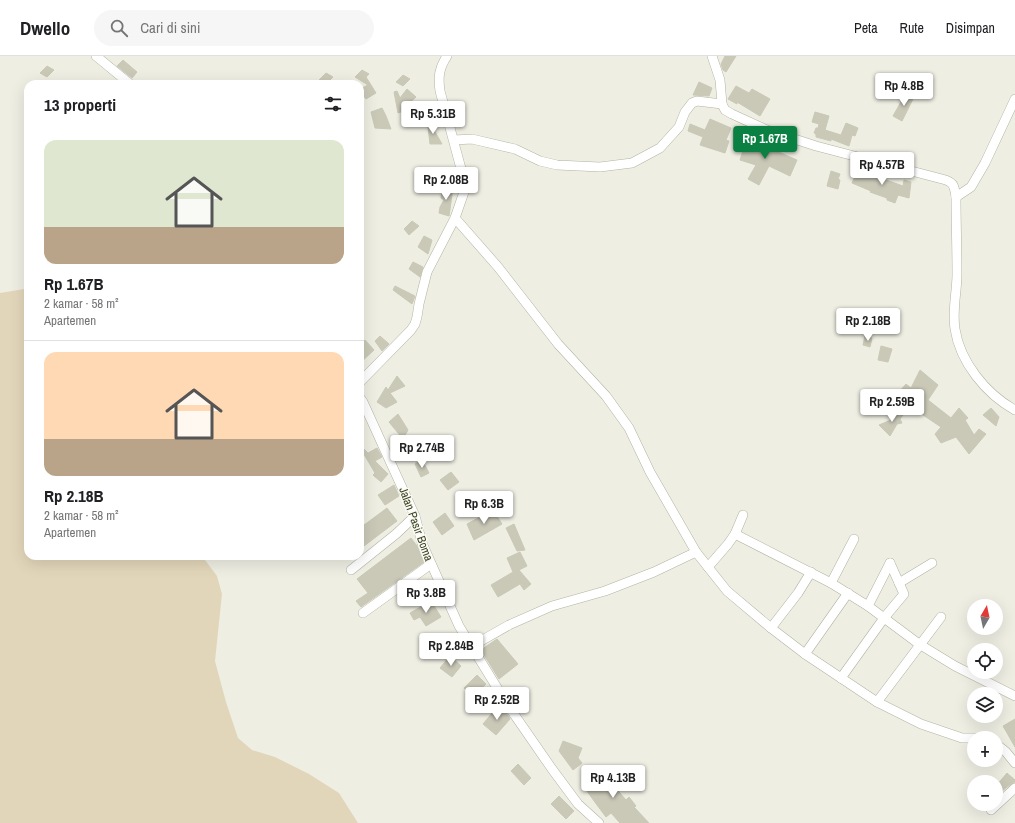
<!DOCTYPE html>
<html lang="id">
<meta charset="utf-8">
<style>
body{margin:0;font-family:"Archivo Narrow",sans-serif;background:#f6f6f6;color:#202124;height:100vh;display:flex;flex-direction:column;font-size:15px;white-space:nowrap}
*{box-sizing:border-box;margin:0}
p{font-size:13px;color:#757577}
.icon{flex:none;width:22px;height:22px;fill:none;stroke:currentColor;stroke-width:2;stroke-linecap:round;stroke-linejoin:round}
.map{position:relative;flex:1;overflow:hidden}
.panel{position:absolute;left:24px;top:24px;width:340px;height:480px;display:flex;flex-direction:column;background:#fff;border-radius:12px;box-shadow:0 4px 16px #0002}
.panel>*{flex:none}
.needle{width:26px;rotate:9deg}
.buttons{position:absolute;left:967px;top:543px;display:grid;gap:8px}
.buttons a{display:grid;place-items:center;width:36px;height:36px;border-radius:50%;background:#fff;box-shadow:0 4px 16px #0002;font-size:20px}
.price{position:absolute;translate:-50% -34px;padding:0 9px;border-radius:4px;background:#fff;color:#222;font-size:13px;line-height:26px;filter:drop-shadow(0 1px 2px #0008)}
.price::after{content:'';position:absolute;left:50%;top:24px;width:12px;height:9px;margin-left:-6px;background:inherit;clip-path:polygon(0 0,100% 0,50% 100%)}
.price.on{background:#0b8043;color:#fff}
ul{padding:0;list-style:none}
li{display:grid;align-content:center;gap:8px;height:212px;padding:0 20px}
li+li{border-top:1px solid #e0e0e0}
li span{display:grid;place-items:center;height:124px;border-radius:12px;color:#555}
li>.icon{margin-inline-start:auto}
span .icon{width:72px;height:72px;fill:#fffc;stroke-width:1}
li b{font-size:17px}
h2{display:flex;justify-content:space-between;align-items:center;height:48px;padding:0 20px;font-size:17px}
header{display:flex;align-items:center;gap:24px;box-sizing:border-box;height:56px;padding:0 20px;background:#fff;border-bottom:1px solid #e0e0e0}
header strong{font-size:19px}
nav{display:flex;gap:22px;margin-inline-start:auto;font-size:14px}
.search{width:280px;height:36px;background:#f6f6f6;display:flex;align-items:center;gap:10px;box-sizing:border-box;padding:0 14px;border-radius:22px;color:#757577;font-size:15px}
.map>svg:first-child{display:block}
.green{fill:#e2d6ba}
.building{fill:#cac9b8;stroke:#c9c9b5}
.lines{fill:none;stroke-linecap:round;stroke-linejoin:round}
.minor-casing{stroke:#b2b4a1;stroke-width:10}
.minor{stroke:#fff;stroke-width:9}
.labels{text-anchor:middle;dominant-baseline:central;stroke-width:3;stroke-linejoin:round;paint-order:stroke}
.street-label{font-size:12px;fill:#3d4320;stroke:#fafaf5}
</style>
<header>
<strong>Dwello</strong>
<div class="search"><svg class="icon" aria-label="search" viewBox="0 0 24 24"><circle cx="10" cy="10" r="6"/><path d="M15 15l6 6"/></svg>Cari di sini</div>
<nav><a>Peta</a><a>Rute</a><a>Disimpan</a></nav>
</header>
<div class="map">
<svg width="1015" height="767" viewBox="0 0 1015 767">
<rect width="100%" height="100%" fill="#efeee3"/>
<polygon class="green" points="24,233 28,233 28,500 202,500 217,520 222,538 215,605 226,646 238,682 252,694 275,701 309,718 339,737 358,767 0,767 0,237"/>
<g class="building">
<polygon points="725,0 736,0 726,16 723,14 721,8"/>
<polygon points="123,4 137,16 132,22 117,10"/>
<polygon points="47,10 54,14 47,21 40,17"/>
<polygon points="362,14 369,18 366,21 376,37 366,43 360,35 360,33 368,29 355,21"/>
<polygon points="326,17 333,21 326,28 319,24"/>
<polygon points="403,19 410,23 403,30 396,26"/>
<polygon points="699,26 712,32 709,40 693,39"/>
<polygon points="736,30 749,37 752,33 770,43 760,60 737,46 737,48 728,43"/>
<polygon points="407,33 416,41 404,52 406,54 398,57 394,36 397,35 400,42"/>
<polygon points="906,37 914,41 902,65 893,60"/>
<polygon points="382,52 386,60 391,73 375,72 371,56"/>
<polygon points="815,56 829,60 825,74 841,79 846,67 858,72 855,80 852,79 849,90 831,83 831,85 816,81 816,78 814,77 816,72 818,72 819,68 812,66"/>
<polygon points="427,62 442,88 430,88"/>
<polygon points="710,63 731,72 726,84 729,85 725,97 700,89 703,81 688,75 690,68 705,74"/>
<polygon points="748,79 759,82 758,87 797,104 790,120 769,110 759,129 748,123 756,109 740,104"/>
<polygon points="863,111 871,115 869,118 903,130 904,124 911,126 909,142 898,139 895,147 887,144 887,142 870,136 871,135 852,127 856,118 859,119"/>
<polygon points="831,115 840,118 838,123 840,124 838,133 827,130"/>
<polygon points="443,130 453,132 449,160 439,157 440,151 444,144 441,142"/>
<polygon points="412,165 419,170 409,179 404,173"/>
<polygon points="424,180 432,184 428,198 418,191"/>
<polygon points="413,206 423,211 420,221 409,213"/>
<polygon points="395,230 415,240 412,248 393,234"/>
<polygon points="380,280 389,288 382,295 375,285"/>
<polygon points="865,280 872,282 870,291 863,289"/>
<polygon points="365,284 374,294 360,307 360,289"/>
<polygon points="881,290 892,293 888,306 878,304"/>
<polygon points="920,314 938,329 928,344 951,362 959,352 968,362 965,364 974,379 979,373 986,378 969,398 956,381 941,387 935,378 941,371 920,357 898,350 907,343 899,336 906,328 911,332"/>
<polygon points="397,320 405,330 390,337 397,346 386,352 377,346 386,331 388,334"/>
<polygon points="991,352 999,361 996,370 983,359"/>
<polygon points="896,356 899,360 903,359 900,363 902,367 897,368 890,380 879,369 891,364 888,359"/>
<polygon points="398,358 408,374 403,383 389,366"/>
<polygon points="377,392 382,401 375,405 388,418 381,426 373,419 375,417 362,395 364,393 368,397"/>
<polygon points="422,404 429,417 421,421 415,408"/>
<polygon points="451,416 459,426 448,434 440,424"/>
<polygon points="394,429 399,440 385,449 378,439"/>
<polygon points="387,452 397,465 360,493 360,472"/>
<polygon points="493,454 502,468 474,484 467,468"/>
<polygon points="445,457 454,470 442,479 433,466"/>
<polygon points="514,468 525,494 517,495 506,472"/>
<polygon points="411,482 417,490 424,506 361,551 356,545 368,537 357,523"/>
<polygon points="520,496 527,510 519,514 531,528 524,534 520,528 498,541 491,529 513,516 507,502"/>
<polygon points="431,545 441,561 426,570 420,561 414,564 410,557"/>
<polygon points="497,583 518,608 499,623 481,594"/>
<polygon points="450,600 461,610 452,621 440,612"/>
<polygon points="477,619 486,628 473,641 464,632"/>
<polygon points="498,650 506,657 510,663 496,679 483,668"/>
<polygon points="1015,663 1015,691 1003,670"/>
<polygon points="563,685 582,692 578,702 582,707 573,714 559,695"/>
<polygon points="518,708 531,722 524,729 511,715"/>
<polygon points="608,712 619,724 613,729 626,744 629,741 636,750 634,751 649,767 620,767 611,757 606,761 597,749 584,731"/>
<polygon points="1007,717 1015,724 1015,726 1011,728 1002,735 996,730"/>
<polygon points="559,740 574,755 566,763 551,748"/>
</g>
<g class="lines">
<g class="minor-casing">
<g id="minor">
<polyline points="96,0 130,28"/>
<path d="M712,0L720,24L722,48L725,54L732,58L767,74L816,90L942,123C954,126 954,129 956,141C956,166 957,192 957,218C957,236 952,254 955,273C960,306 986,338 1015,354"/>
<polyline points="454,84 472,83 515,93 540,105 557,109 600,111 632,107 660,92 679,71 685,56 692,47 697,45 722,48"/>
<polyline points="956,141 971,131 985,107 1015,43"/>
<polyline points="455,162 498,211 558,288 606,340 629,372 650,416 696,496 727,535 771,572 805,598 877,646 921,668 962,682 977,682"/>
<path d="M360,326L411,274L415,268L417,261L419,248L427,216L455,162L464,136L463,120L440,35C438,21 439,12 447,0"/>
<polyline points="360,342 363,346 415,460 422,487 459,570 507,648 552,713 578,748 599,767"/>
<polyline points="735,478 831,527 868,550 919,588 955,610 1015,640"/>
<polyline points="708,511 728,488 735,478 743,459"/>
<polyline points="351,514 396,478 415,460"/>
<polyline points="831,527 854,483"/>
<polyline points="899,527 932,507"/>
<polyline points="868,550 890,507"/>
<polyline points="363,557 431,508"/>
<polyline points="771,572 798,537 811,516"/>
<polyline points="472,590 509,569 552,550 605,535 654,516 696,496"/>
<polyline points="805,598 848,537"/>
<polyline points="841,622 884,562 904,538 890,507"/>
<polyline points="877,646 941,561"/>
<polyline points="996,688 1006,696 1015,707"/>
<polyline points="991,754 1015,732"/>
</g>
</g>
<use href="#minor" class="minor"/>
</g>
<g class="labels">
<g class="street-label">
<text transform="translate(416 468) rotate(70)">Jalan Pasir Boma</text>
</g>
</g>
</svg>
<div class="buttons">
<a><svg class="needle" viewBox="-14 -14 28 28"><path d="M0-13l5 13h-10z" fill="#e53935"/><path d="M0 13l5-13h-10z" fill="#757577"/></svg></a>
<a><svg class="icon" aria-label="locate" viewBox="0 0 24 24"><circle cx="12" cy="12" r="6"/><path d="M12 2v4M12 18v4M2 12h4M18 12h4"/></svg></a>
<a><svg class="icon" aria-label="layers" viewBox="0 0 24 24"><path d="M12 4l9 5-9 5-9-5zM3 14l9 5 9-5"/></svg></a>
<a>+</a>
<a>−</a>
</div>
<b class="price" style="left:904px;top:51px">Rp 4.8B</b>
<b class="price" style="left:433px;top:79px">Rp 5.31B</b>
<b class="price on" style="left:765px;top:104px">Rp 1.67B</b>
<b class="price" style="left:882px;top:130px">Rp 4.57B</b>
<b class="price" style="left:446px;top:145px">Rp 2.08B</b>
<b class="price" style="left:868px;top:286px">Rp 2.18B</b>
<b class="price" style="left:892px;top:367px">Rp 2.59B</b>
<b class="price" style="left:422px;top:413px">Rp 2.74B</b>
<b class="price" style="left:484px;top:469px">Rp 6.3B</b>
<b class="price" style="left:426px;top:558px">Rp 3.8B</b>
<b class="price" style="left:451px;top:611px">Rp 2.84B</b>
<b class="price" style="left:497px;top:665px">Rp 2.52B</b>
<b class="price" style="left:613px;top:743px">Rp 4.13B</b>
<section class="panel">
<h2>13 properti<svg class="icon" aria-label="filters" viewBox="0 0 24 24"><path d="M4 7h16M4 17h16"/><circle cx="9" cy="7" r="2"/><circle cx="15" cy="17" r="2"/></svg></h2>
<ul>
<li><span style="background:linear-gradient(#dfe7d0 70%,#b9a48a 0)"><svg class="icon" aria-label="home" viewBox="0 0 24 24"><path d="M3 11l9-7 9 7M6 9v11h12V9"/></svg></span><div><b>Rp 1.67B</b><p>2 kamar · 58 m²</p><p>Apartemen</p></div></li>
<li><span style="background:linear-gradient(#ffd9b3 70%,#b9a48a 0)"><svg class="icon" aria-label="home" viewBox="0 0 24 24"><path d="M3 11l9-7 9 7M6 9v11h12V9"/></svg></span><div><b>Rp 2.18B</b><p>2 kamar · 58 m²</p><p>Apartemen</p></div></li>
</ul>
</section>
</div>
